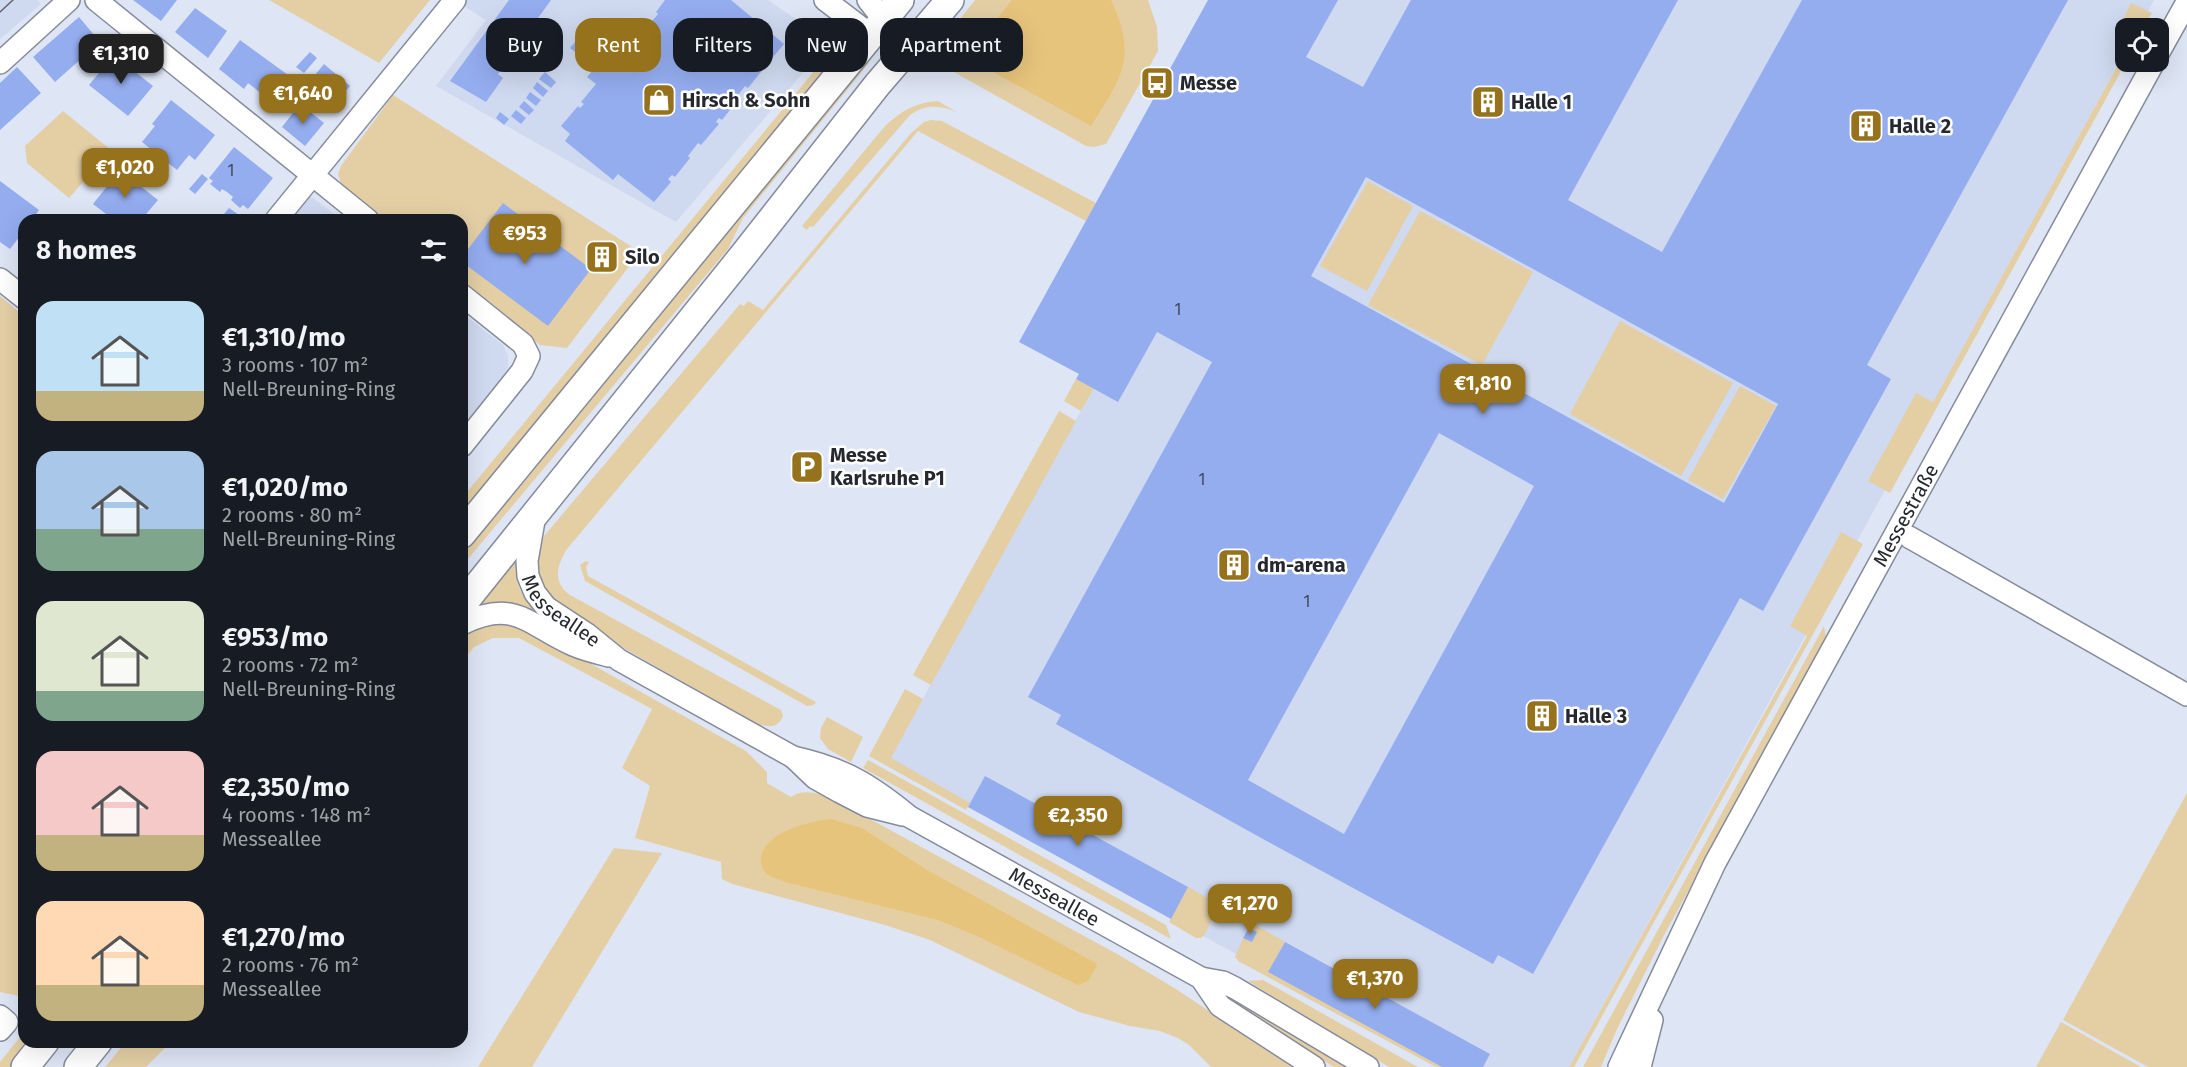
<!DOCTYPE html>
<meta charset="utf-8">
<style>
body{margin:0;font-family:"Fira Sans",sans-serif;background:#20242c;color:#f1f3f6;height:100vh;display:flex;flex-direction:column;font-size:22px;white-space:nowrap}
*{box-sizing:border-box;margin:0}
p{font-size:20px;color:#9ea1a6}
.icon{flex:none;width:33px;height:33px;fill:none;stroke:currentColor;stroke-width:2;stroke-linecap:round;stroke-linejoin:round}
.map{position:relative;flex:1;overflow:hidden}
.panel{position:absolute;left:18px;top:214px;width:450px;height:834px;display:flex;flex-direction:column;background:#171b24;border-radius:18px;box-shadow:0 6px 24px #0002}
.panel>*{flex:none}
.guide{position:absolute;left:486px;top:18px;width:570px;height:54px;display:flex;gap:12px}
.fabs{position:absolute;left:2115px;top:18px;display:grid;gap:12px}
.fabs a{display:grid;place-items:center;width:54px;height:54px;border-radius:12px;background:#171b24;box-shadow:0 6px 24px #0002;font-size:30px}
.price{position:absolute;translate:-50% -51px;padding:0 14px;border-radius:12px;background:#95721b;color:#fff;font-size:20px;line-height:39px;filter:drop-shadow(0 2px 3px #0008)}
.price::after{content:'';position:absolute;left:50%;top:36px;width:18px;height:14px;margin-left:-9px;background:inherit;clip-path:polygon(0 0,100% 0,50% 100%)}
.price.current{background:#222;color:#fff}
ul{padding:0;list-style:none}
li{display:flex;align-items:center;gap:18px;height:150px;padding:0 18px}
li span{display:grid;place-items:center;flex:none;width:168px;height:120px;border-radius:18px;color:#555}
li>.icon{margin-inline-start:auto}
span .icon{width:72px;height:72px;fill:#fffc;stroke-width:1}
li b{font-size:26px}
h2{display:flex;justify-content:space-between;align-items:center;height:72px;padding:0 18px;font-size:26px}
.pill{padding:0 21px;border-radius:18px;background:#171b24;box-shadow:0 6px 24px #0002;font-size:21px;line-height:54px}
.pill.current{background:#95721b;color:#fff}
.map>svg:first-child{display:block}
.built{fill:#cfd9ef}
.green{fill:#e4cfa5}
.water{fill:#e7c47c}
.building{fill:#94adef;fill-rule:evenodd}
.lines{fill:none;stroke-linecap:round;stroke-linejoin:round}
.minor-casing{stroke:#858b9a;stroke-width:24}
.major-casing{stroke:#858b9a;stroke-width:30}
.minor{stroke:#fff;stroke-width:21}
.major{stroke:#fff;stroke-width:27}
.tram{stroke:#61656e;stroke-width:1.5}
.labels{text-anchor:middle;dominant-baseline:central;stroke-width:5;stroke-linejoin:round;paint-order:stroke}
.number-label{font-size:16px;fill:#41495e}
.poi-label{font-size:20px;font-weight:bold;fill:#25282e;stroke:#fff;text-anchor:start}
.street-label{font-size:20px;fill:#25282e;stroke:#fff}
</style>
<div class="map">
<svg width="2187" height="1067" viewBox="0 0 2187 1067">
<rect width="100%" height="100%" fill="#dee5f5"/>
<g class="built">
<polygon points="0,0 38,0 41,4 0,39"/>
<polygon points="454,0 768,0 810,29 825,47 676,222 436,86 486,20"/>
<polygon points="1285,0 2154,0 2139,28 2126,28 2125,52 1569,1067 1442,1067 968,807 888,762 1093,389"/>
<polygon points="309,195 342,220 288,220"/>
<polygon points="462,313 503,345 508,356 508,367 501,379 462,426"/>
</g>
<g class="green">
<polygon points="269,0 430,0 379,63"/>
<polygon points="975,0 1148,0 1157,27 1158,51 1106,144 1094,147 1086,146 929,58"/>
<polygon points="2131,3 2152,13 2143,28 2139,28 2123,20"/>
<polygon points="2125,52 2126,62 2108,95 1890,493 1868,481 1916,393 1933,402"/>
<polygon points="830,57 831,60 828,68 462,515 462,498 825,58"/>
<polygon points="867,60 869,63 743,218 728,249 462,566 462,551"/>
<polygon points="393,95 640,252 567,348 540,345 462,281 462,220 387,220 341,184 338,174 341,166"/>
<path d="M938,101L958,113C941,105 926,104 910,115L813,227L810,226L807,230L802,226L885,126C901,111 916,102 938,101Z"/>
<polygon points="63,111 111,150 69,198 27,163 25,146"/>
<path d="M931,120L942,121L1096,203L1086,221L918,131L567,549C557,565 552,582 570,595L781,710L783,716C777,729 769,727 757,724L562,613C539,587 531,571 544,536L740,304L744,306L748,301L763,310L911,133L924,122Z"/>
<polygon points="1368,181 1413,206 1367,291 1320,266"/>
<polygon points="1420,211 1533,272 1482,365 1368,305"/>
<polygon points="0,296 24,316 24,997 0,992"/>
<polygon points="1620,321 1733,383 1681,476 1570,414"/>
<polygon points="1076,379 1094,388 1081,411 1064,401"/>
<polygon points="1740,386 1776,406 1723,499 1688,480"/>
<polygon points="1059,411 1076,421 931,685 913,675"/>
<polygon points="1841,532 1863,544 1574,1067 1569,1067 1807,636 1790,626"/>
<path d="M516,560C513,586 524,601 545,616L470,611Z"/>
<polygon points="586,561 589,562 586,567 588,576 816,702 814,705 807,706 585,581 580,565"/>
<path d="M493,624H511L529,629L746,751L767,772V783L791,797C802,789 813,793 826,795L1119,955L1176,989L1293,1067H1211L1189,1045L1178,1038L1160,1031L1130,1026L1079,1012L930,940L885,925L732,884L722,879L721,862L635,838L650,786L622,768L652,709L519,638H493L474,647L462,662V636L477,628Z"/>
<polygon points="1824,626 1826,637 1817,656 1662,939 1617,1029 1601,1067 1583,1067"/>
<polygon points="905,689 923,699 891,758 970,803 966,810 869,756"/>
<polygon points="827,717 863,737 851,762 828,749 820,738 821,728"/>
<polygon points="868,760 1166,925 1171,939 863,768"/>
<polygon points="2187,793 2187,1067 2148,1067 2063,1020"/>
<polygon points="614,848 662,853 532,1067 478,1067"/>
<polygon points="1188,887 1216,903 1218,906 1205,934 1201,938 1196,938 1169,922"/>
<polygon points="1252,923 1285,942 1269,971 1442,1067 1436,1067 1238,961 1235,957 1243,938 1252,942 1257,932 1249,928"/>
<polygon points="1263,980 1418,1067 1389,1067 1248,981"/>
<polygon points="1215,988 1349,1067 1334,1067 1226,1001"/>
<polygon points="2061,1022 2141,1067 2036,1067"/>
<polygon points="24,1032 24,1042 29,1043 9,1067 0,1067 0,1062"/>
<polygon points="125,1043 125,1042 170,1043 146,1067 105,1067"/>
</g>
<g class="water">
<path d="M1012,0H1111C1138,57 1122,77 1091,126L966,57Z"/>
<path d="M831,819L862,828L927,870L1096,963L1097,966L1088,981L1078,985L977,936L938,920L785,882C780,880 773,878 768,875C763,871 760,864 761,858C764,832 810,821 831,819Z"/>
</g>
<g class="building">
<polygon points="133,0 177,0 161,21"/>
<polygon points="509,0 551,0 498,74 503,78 486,102 450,81"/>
<polygon points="665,0 731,0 784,44 768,63 766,61 763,65 765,67 748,88 745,86 735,99 737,101 722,120 719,118 716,122 719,124 701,145 698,143 688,156 690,158 675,177 672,175 668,179 671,182 654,202 618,174 613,180 565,141 570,134 561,126 578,106 580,108 584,104 581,102 596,84 587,77 601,61 609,68 625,49 627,51 631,46 629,44 645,24 648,26 658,14 656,12"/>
<path d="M1208,0H1338L1306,57L1363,87L1411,0H1678L1568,200L1662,252L1802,0H2068L1867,365L1891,379L1763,611L1740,598L1533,974L1498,955L1493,964L1274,845L1056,724L1061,715L1028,697L1212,362L1157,332L1118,402L1076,379L1079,374L1019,342ZM1366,177L1778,404L1724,503L1311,276ZM1439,433L1534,486L1344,834L1248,780Z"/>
<polygon points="195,8 227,31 208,58 175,32"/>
<polygon points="79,17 100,42 55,82 33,57"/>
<polygon points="240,40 295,80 276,105 248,83 244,89 219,69"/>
<polygon points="577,40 584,47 578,54 570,48"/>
<polygon points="310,52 317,58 304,73 296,67"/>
<polygon points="114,55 153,86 128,116 89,85"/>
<polygon points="324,64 350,86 335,103 328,97 324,102 313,93 317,89 309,82"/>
<polygon points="17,67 41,93 0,130 0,83"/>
<polygon points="545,72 556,82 551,88 539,79"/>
<polygon points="537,82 548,91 543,97 533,88"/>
<polygon points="530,92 541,100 536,106 526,98"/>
<polygon points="171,100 215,135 195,160 189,155 177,170 142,142 155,126 152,124"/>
<polygon points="524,101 534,110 529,115 519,107"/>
<polygon points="300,104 324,123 305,146 282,127"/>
<polygon points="516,110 526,118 521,124 511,116"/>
<polygon points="500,112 509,119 504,125 496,118"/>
<polygon points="234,147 273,178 248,209 243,205 240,208 231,200 233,197 227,192 222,189 220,192 210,184 213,181 209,178"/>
<polygon points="120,170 158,200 141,220 114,220 93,204"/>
<polygon points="202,174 208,179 195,194 189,189"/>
<polygon points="0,181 39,210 32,220 24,220 24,231 10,249 0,242"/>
<polygon points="503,203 591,269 548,326 462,262 462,257"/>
<polygon points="229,208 242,217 239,220 219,220"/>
<circle cx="602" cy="256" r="7"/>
<polygon points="985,776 1188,887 1171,919 968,807"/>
<polygon points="1249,928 1257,932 1252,942 1243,938"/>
<polygon points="1285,942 1490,1054 1483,1067 1442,1067 1268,972"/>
</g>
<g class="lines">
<g class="minor-casing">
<g id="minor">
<polyline points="96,0 368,220"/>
<polyline points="825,0 871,35"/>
<polyline points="868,0 883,19"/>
<polyline points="2158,54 2187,2"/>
<polyline points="0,63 69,0"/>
<polyline points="276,220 455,0"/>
<polyline points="0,279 24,298"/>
<polyline points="462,295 523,344 529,356 522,371 462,446"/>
<path id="s1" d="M535,515L527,561L528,576L535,593L546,607L587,634L619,660L793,757L815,778L840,792L867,806L903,815"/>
<polyline points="1909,537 2187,695"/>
<path d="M462,624C515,598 528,625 573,645C584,650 597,653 609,656"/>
<path id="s2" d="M793,757C843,768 870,784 910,817L1201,978L1223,982L1235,988L1368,1067"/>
<polyline points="1201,978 1220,1006 1314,1067"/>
<polyline points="0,1016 7,1022 0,1030"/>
<path id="s3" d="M1619,1067L1715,863L2154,62"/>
<polyline points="1640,1067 1652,1020"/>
</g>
</g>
<g class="major-casing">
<g id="major">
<polyline points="462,534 900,0"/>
<polyline points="462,605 745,253 877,85 950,0"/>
<polyline points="25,1067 45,1042"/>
<polyline points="78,1067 98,1042"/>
</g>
</g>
<use href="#minor" class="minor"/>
<use href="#major" class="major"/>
<polyline class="tram" points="0,12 13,0"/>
</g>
<defs>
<g id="bus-square" transform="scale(1.725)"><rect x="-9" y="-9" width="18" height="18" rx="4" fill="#95721b" stroke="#fff"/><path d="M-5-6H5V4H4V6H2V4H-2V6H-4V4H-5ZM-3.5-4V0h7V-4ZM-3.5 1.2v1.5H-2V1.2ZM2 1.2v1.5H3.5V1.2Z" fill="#fff"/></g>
<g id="shop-square" transform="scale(1.725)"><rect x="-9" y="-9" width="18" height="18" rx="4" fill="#95721b" stroke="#fff"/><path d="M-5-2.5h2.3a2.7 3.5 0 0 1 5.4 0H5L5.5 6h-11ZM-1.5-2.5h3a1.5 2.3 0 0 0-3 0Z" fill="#fff"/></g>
<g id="building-square" transform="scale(1.725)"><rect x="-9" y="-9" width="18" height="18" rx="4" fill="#95721b" stroke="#fff"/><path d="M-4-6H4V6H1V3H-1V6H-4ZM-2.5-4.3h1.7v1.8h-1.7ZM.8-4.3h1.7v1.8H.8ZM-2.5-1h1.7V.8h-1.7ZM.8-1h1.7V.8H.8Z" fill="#fff"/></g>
<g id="parking-square" transform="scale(1.725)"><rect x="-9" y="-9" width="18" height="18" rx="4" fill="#95721b" stroke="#fff"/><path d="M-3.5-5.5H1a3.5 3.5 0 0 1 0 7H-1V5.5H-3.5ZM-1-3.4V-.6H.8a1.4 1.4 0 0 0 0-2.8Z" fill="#fff"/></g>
</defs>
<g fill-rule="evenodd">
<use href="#bus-square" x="1157" y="83"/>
<use href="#shop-square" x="659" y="100"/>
<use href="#building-square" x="1488" y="102"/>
<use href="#building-square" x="1866" y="126"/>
<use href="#building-square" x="602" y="257"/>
<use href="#parking-square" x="807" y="467"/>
<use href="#building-square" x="1234" y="565"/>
<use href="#building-square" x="1542" y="716"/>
</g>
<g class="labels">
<g class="number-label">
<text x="231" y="170">1</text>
<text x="1178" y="309">1</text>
<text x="1202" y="479">1</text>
<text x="1307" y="601">1</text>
</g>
<g class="poi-label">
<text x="1180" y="83">Messe</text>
<text x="682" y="100">Hirsch &amp; Sohn</text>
<text x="1511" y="102">Halle 1</text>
<text x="1889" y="126">Halle 2</text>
<text x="625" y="257">Silo</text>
<text x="830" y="455">Messe<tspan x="830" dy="23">Karlsruhe P1</tspan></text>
<text x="1257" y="565">dm-arena</text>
<text x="1565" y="716">Halle 3</text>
</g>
<g class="street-label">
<text stroke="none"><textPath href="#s3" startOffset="622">Messestraße</textPath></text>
<text stroke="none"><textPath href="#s1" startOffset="111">Messeallee</textPath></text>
<text stroke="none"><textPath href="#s2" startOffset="298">Messeallee</textPath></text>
</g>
</g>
</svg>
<div class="fabs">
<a><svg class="icon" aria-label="locate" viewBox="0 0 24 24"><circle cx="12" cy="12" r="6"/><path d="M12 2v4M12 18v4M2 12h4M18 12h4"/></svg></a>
</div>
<b class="price current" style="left:121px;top:85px">€1,310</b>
<b class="price" style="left:303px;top:125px">€1,640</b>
<b class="price" style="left:125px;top:199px">€1,020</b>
<b class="price" style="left:525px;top:265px">€953</b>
<b class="price" style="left:1483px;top:415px">€1,810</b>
<b class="price" style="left:1078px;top:847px">€2,350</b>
<b class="price" style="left:1250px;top:935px">€1,270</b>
<b class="price" style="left:1375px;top:1010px">€1,370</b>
<div class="guide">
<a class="pill">Buy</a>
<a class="pill current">Rent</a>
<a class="pill">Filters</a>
<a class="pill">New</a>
<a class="pill">Apartment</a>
</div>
<section class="panel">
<h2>8 homes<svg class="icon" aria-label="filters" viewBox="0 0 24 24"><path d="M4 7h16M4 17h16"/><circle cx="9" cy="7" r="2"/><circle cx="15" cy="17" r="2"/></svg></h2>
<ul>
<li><span style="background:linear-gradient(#bfe0f5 75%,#c2b280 0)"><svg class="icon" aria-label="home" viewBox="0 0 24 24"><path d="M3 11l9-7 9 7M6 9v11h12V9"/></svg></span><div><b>€1,310/mo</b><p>3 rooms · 107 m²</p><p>Nell-Breuning-Ring</p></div></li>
<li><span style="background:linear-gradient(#a9c7e8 65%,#7fa58c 0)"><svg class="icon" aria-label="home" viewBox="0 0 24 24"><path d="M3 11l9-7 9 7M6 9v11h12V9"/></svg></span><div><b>€1,020/mo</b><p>2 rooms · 80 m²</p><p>Nell-Breuning-Ring</p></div></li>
<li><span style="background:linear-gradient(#dfe7d0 75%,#7fa58c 0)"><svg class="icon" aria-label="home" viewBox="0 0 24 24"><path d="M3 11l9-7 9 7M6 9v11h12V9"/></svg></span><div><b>€953/mo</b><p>2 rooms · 72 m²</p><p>Nell-Breuning-Ring</p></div></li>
<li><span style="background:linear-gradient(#f6c9c9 70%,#c2b280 0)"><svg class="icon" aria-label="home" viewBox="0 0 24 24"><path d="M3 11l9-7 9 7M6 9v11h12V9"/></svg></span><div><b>€2,350/mo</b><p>4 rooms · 148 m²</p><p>Messeallee</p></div></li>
<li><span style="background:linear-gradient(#ffd9b3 70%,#c2b280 0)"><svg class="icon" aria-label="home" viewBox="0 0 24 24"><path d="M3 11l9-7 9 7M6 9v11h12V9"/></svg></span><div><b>€1,270/mo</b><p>2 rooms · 76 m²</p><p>Messeallee</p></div></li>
</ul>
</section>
</div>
